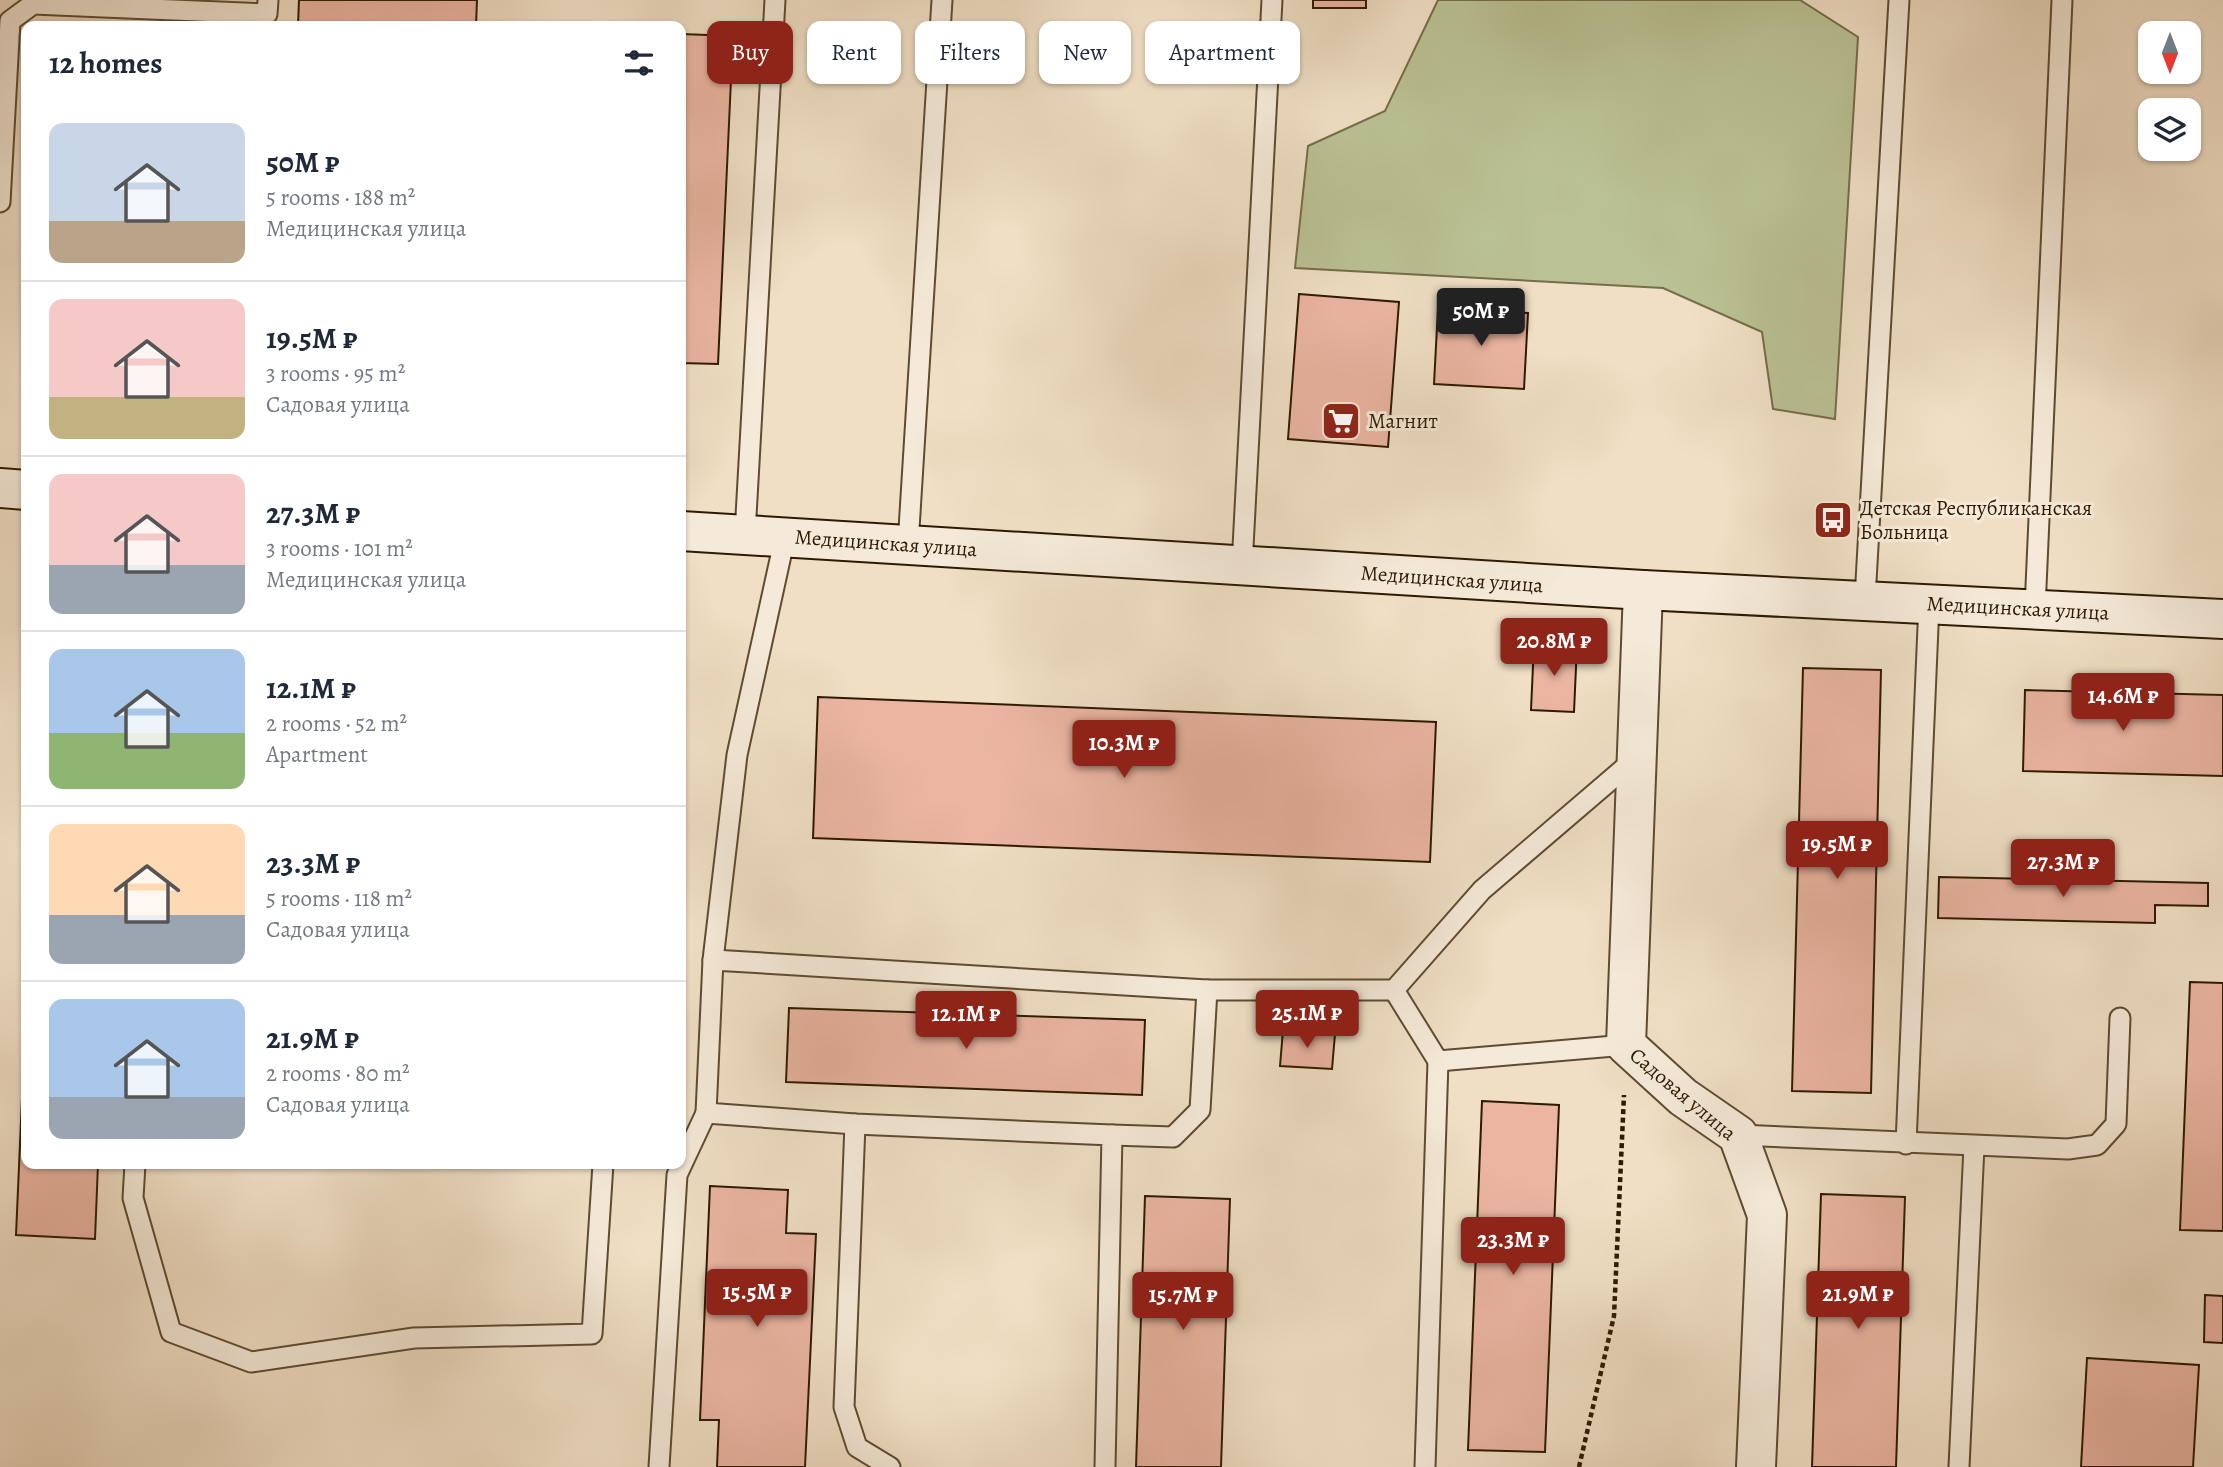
<!DOCTYPE html>
<meta charset="utf-8">
<style>
body{margin:0;font-family:Alegreya,serif;background:#f2f2f3;color:#1f2937;height:100vh;display:flex;flex-direction:column;font-size:26px;white-space:nowrap}
*{box-sizing:border-box;margin:0}
p{font-size:23px;color:#747a83}
.icon{flex:none;width:38px;height:38px;fill:none;stroke:currentColor;stroke-width:2;stroke-linecap:round;stroke-linejoin:round}
.map{position:relative;flex:1;overflow:hidden}
.sheet{position:absolute;left:21px;top:21px;width:665px;height:1148px;display:flex;flex-direction:column;background:#fff;border-radius:14px;box-shadow:0 2px 5px #0004}
.sheet>*{flex:none}
.hud{position:absolute;left:707px;top:21px;width:665px;height:63px;display:flex;gap:14px}
.needle{width:46px;rotate:180deg}
.tools{position:absolute;left:2138px;top:21px;display:grid;gap:14px}
.tools a{display:grid;place-items:center;width:63px;height:63px;border-radius:14px;background:#fff;box-shadow:0 2px 5px #0004;font-size:35px}
.price{position:absolute;translate:-50% -60px;padding:0 16px;border-radius:7px;background:#8f2418;color:#fff;font-size:23px;line-height:46px;filter:drop-shadow(0 2px 4px #0008)}
.price::after{content:'';position:absolute;left:50%;top:42px;width:21px;height:16px;margin-left:-10px;background:inherit;clip-path:polygon(0 0,100% 0,50% 100%)}
.price.current{background:#222;color:#fff}
ul{padding:0;list-style:none}
li{display:flex;align-items:center;gap:21px;height:175px;padding:0 28px}
li+li{border-top:2px solid #e0e1e3}
li span{display:grid;place-items:center;flex:none;width:196px;height:140px;border-radius:14px;color:#555}
li>.icon{margin-inline-start:auto}
span .icon{width:84px;height:84px;fill:#fffc;stroke-width:1}
li b{font-size:30px}
h2{display:flex;justify-content:space-between;align-items:center;height:84px;padding:0 28px;font-size:30px}
.tag{padding:0 24px;border-radius:14px;background:#fff;box-shadow:0 2px 5px #0004;font-size:24px;line-height:63px}
.tag.current{background:#8f2418;color:#fff}
.map>svg:first-child{display:block}
.green{fill:#bac194;stroke:#746e4a;stroke-width:2}
.building{fill:#ebb5a2;stroke:#2e1a00;stroke-width:2}
.lines{fill:none;stroke-linecap:round;stroke-linejoin:round}
.lane-casing{stroke:#5e4b31;stroke-width:23}
.street-casing{stroke:#5e4b31;stroke-width:42}
.secondary-casing{stroke:#2e1a00;stroke-width:42}
.path{stroke:#2e1a00;stroke-width:4.5;stroke-dasharray:5 3.5;stroke-linecap:butt}
.lane{stroke:#f5ead9;stroke-width:19}
.street{stroke:#f5ead9;stroke-width:38}
.secondary{stroke:#f5ead9;stroke-width:38}
.labels{text-anchor:middle;dominant-baseline:central;stroke-width:6;stroke-linejoin:round;paint-order:stroke}
.poi-label{font-size:21px;fill:#2e1a00;stroke:#f5ead9;text-anchor:start}
.street-label{font-size:21px;fill:#2e1a00;stroke:#f5ead9}
</style>
<div class="map">
<svg width="2223" height="1467" viewBox="0 0 2223 1467">
<rect width="100%" height="100%" fill="#f0dfc5"/>
<filter id="stains"><feTurbulence type="fractalNoise" baseFrequency=".00286" numOctaves="4"/><feColorMatrix values="0 0 0 0 .2 0 0 0 0 .09 0 0 0 0 .02 0 0 0 .5 -.17"/></filter>
<radialGradient id="worn" r=".72"><stop offset=".6" stop-color="#630" stop-opacity="0"/><stop offset="1" stop-color="#630" stop-opacity=".3"/></radialGradient>
<polygon class="green" points="1438,0 1800,0 1858,37 1835,419 1773,409 1762,332 1663,288 1295,268 1308,146 1385,111"/>
<g class="building">
<polygon points="299,0 477,0 476,26 298,26"/>
<rect x="1313" y="0" width="53" height="8"/>
<polygon points="681,34 733,36 718,364 681,363"/>
<polygon points="1299,294 1399,302 1388,447 1288,439"/>
<polygon points="1438,308 1528,313 1524,389 1434,384"/>
<polygon points="1534,643 1577,645 1574,712 1531,710"/>
<polygon points="1803,668 1881,670 1871,1093 1792,1091"/>
<polygon points="2025,690 2223,695 2223,776 2023,771"/>
<polygon points="818,697 1436,722 1430,862 813,838"/>
<polygon points="26,860 26,923 22,922"/>
<polygon points="1939,877 2208,883 2208,906 2155,905 2155,923 1938,918"/>
<polygon points="2190,982 2223,983 2223,1231 2180,1230"/>
<polygon points="789,1008 1145,1020 1142,1095 786,1082"/>
<polygon points="25,1030 26,1164 98,1164 95,1239 16,1235"/>
<polygon points="1283,1030 1335,1034 1332,1069 1280,1066"/>
<polygon points="1482,1101 1559,1105 1545,1452 1468,1450"/>
<polygon points="710,1186 788,1190 786,1233 816,1234 805,1467 717,1467 719,1420 700,1420"/>
<polygon points="1821,1194 1905,1197 1896,1467 1812,1467"/>
<polygon points="1145,1196 1230,1199 1221,1467 1136,1467"/>
<polygon points="2205,1295 2223,1296 2223,1343 2204,1342"/>
<polygon points="2087,1358 2199,1365 2193,1467 2081,1467"/>
</g>
<g class="lines">
<g class="lane-casing">
<g id="lane">
<polyline points="0,202 10,21 33,4 267,14 268,0"/>
<polyline points="745,534 775,0"/>
<polyline points="908,545 942,0"/>
<polyline points="1242,566 1272,0"/>
<polyline points="1865,599 1899,0"/>
<polyline points="2035,609 2062,0"/>
<polyline points="713,960 737,755 785,537"/>
<polyline points="1394,990 1438,1061 1626,1045"/>
<polyline points="855,1124 844,1407 857,1447 890,1467"/>
<polyline points="1112,1135 1173,1137 1200,1110 1207,990"/>
<polyline points="1738,1135 2068,1149 2097,1145 2116,1124 2120,1018"/>
<polyline points="1906,1144 1929,603"/>
<polyline points="135,1164 133,1198 171,1332 251,1362 414,1338 592,1334 603,1164"/>
<polyline points="659,1467 677,1175 706,1113"/>
<polyline points="1105,1467 1112,1135 855,1124 706,1113 713,960 1207,990 1394,990 1482,890 1635,759"/>
<polyline points="1425,1467 1438,1061"/>
<polyline points="1959,1467 1974,1146"/>
</g>
</g>
<g class="street-casing">
<polyline id="street" points="1643,590 1626,1045 1683,1097 1738,1135 1767,1215 1756,1467"/>
</g>
<g class="secondary-casing">
<g id="secondary">
<polyline points="0,488 26,490"/>
<polyline points="681,531 1643,590 2223,619"/>
</g>
</g>
<polyline class="path" points="1579,1467 1614,1316 1624,1095"/>
<use href="#lane" class="lane"/>
<use href="#street" class="street"/>
<use href="#secondary" class="secondary"/>
</g>
<defs>
<g id="supermarket-square" transform="scale(2.0125)"><rect x="-9" y="-9" width="18" height="18" rx="4" fill="#8f2418" stroke="#f5ead9"/><path d="M-6-5.5h2.5l.6 2H6L4.5 2H-2.5L-4.4-4H-6ZM-1.5 3.2a1.3 1.3 0 1 0 .1 0ZM3 3.2a1.3 1.3 0 1 0 .1 0Z" fill="#fff"/></g>
<g id="bus-square" transform="scale(2.0125)"><rect x="-9" y="-9" width="18" height="18" rx="4" fill="#8f2418" stroke="#f5ead9"/><path d="M-5-6H5V4H4V6H2V4H-2V6H-4V4H-5ZM-3.5-4V0h7V-4ZM-3.5 1.2v1.5H-2V1.2ZM2 1.2v1.5H3.5V1.2Z" fill="#fff"/></g>
</defs>
<g fill-rule="evenodd">
<use href="#supermarket-square" x="1341" y="421"/>
<use href="#bus-square" x="1833" y="520"/>
</g>
<g class="labels">
<g class="poi-label">
<text x="1368" y="421">Магнит</text>
<text x="1860" y="508">Детская Республиканская<tspan x="1860" dy="24">Больница</tspan></text>
</g>
<g class="street-label">
<text transform="translate(886 543) rotate(4)">Медицинская улица</text>
<text transform="translate(1452 579) rotate(4)">Медицинская улица</text>
<text transform="translate(2018 608) rotate(3)">Медицинская улица</text>
<text transform="translate(1683 1094) rotate(40)">Садовая улица</text>
</g>
</g>
<rect width="100%" height="100%" filter="url(#stains)"/>
<rect width="100%" height="100%" fill="url(#worn)"/>
</svg>
<div class="tools">
<a><svg class="needle" viewBox="-14 -14 28 28"><path d="M0-13l5 13h-10z" fill="#e53935"/><path d="M0 13l5-13h-10z" fill="#747a83"/></svg></a>
<a><svg class="icon" aria-label="layers" viewBox="0 0 24 24"><path d="M12 4l9 5-9 5-9-5zM3 14l9 5 9-5"/></svg></a>
</div>
<b class="price current" style="left:1481px;top:348px">50M ₽</b>
<b class="price" style="left:1554px;top:678px">20.8M ₽</b>
<b class="price" style="left:2123px;top:733px">14.6M ₽</b>
<b class="price" style="left:1124px;top:780px">10.3M ₽</b>
<b class="price" style="left:1837px;top:881px">19.5M ₽</b>
<b class="price" style="left:2063px;top:899px">27.3M ₽</b>
<b class="price" style="left:1307px;top:1050px">25.1M ₽</b>
<b class="price" style="left:966px;top:1051px">12.1M ₽</b>
<b class="price" style="left:1513px;top:1277px">23.3M ₽</b>
<b class="price" style="left:757px;top:1329px">15.5M ₽</b>
<b class="price" style="left:1858px;top:1331px">21.9M ₽</b>
<b class="price" style="left:1183px;top:1332px">15.7M ₽</b>
<div class="hud">
<a class="tag current">Buy</a>
<a class="tag">Rent</a>
<a class="tag">Filters</a>
<a class="tag">New</a>
<a class="tag">Apartment</a>
</div>
<section class="sheet">
<h2>12 homes<svg class="icon" aria-label="filters" viewBox="0 0 24 24"><path d="M4 7h16M4 17h16"/><circle cx="9" cy="7" r="2"/><circle cx="15" cy="17" r="2"/></svg></h2>
<ul>
<li><span style="background:linear-gradient(#c9d6e8 70%,#b9a48a 0)"><svg class="icon" aria-label="home" viewBox="0 0 24 24"><path d="M3 11l9-7 9 7M6 9v11h12V9"/></svg></span><div><b>50M ₽</b><p>5 rooms · 188 m²</p><p>Медицинская улица</p></div></li>
<li><span style="background:linear-gradient(#f6c9c9 70%,#c2b280 0)"><svg class="icon" aria-label="home" viewBox="0 0 24 24"><path d="M3 11l9-7 9 7M6 9v11h12V9"/></svg></span><div><b>19.5M ₽</b><p>3 rooms · 95 m²</p><p>Садовая улица</p></div></li>
<li><span style="background:linear-gradient(#f6c9c9 65%,#9aa5b1 0)"><svg class="icon" aria-label="home" viewBox="0 0 24 24"><path d="M3 11l9-7 9 7M6 9v11h12V9"/></svg></span><div><b>27.3M ₽</b><p>3 rooms · 101 m²</p><p>Медицинская улица</p></div></li>
<li><span style="background:linear-gradient(#a9c7e8 60%,#8fb573 0)"><svg class="icon" aria-label="home" viewBox="0 0 24 24"><path d="M3 11l9-7 9 7M6 9v11h12V9"/></svg></span><div><b>12.1M ₽</b><p>2 rooms · 52 m²</p><p>Apartment</p></div></li>
<li><span style="background:linear-gradient(#ffd9b3 65%,#9aa5b1 0)"><svg class="icon" aria-label="home" viewBox="0 0 24 24"><path d="M3 11l9-7 9 7M6 9v11h12V9"/></svg></span><div><b>23.3M ₽</b><p>5 rooms · 118 m²</p><p>Садовая улица</p></div></li>
<li><span style="background:linear-gradient(#a9c7e8 70%,#9aa5b1 0)"><svg class="icon" aria-label="home" viewBox="0 0 24 24"><path d="M3 11l9-7 9 7M6 9v11h12V9"/></svg></span><div><b>21.9M ₽</b><p>2 rooms · 80 m²</p><p>Садовая улица</p></div></li>
</ul>
</section>
</div>
